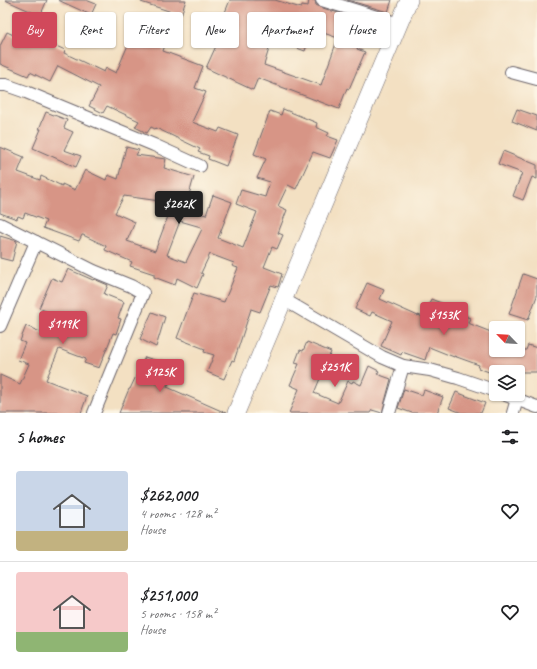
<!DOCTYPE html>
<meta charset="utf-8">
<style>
body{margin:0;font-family:Caveat,sans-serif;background:#f6f6f6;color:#202124;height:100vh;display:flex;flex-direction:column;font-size:15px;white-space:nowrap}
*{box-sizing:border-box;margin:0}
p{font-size:13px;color:#757577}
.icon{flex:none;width:22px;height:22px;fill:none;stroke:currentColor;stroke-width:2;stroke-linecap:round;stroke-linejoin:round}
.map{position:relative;height:413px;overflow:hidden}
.details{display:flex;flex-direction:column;background:#fff;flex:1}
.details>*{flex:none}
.guide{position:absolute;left:12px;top:12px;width:513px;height:36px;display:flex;gap:8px}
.needle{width:26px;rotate:295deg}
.buttons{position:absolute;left:489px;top:321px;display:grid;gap:8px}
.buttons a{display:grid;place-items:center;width:36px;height:36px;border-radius:4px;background:#fff;box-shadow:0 1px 3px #0004;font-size:20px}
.price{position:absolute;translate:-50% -34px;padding:0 9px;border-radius:4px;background:#d1495b;color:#fff;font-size:13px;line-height:26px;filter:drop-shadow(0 1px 2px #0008)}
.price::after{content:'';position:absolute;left:50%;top:24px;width:12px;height:9px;margin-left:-6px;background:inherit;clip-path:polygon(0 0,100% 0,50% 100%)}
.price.active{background:#222;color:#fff}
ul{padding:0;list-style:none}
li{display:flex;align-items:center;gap:12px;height:100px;padding:0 16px}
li+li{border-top:1px solid #e0e0e0}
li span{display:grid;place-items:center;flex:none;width:112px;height:80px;border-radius:4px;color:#555}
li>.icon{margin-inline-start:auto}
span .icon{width:48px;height:48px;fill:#fffc;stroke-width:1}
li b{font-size:17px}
h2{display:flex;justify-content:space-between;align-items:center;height:48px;padding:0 16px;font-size:17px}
.tag{padding:0 14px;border-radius:4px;background:#fff;box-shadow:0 1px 3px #0004;font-size:14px;line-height:36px}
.tag.active{background:#d1495b;color:#fff}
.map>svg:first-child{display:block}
.building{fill:#d79586;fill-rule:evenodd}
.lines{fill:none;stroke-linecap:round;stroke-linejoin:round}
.street-casing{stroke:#6b646a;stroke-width:14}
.secondary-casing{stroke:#6b646a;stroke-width:18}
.street{stroke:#fff;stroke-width:12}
.secondary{stroke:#fff;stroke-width:17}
</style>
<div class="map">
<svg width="537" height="413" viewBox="0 0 537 413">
<rect width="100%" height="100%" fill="#fcf5e5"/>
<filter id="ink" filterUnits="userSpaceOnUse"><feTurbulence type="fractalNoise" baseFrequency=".025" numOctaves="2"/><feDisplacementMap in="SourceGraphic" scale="8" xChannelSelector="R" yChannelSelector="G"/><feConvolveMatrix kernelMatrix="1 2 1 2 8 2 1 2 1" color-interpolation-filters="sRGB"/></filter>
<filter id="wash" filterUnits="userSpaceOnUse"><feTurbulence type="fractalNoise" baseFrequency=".012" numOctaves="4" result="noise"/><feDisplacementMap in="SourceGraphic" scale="16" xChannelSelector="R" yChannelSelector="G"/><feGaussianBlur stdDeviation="0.9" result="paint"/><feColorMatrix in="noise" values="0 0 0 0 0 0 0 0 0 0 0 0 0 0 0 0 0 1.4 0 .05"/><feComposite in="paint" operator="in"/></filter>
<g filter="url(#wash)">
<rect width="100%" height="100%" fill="#f3e0c2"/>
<g id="blocks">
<g class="building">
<polygon points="5,0 47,0 41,14 49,17 48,19 53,21 45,41 65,50 64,53 104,72 106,68 116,73 134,31 165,45 163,51 203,66 195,88 206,92 192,122 218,132 220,128 238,135 226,166 208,159 209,156 198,152 200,149 156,128 155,129 151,127 147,133 135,127 139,121 107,106 103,113 89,106 99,87 58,66 50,82 30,72 28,76 0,64 0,46 7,32 20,38 32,12"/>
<polygon points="58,0 86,0 96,4 91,15"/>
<polygon points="141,0 186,0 181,15 141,2"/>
<path d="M230,0H275L301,8L302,5L308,6L309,0H315L316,5L320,7L366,22L357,49L365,52L349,89L347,88L339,109L258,78L253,90L206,68L216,46L224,21L222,20ZM312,29L338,38L321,85L264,65L272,39L305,51Z"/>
<polygon points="347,0 392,0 388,12"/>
<path d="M283,109L317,123L316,127L329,133L327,136L338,140L330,158L313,152L296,189L288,185L278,206L287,210L278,233L283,235L277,249L272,247L264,267L282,274L278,287L271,285L260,312L251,309L234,361L232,360L224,379L207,372L214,355L204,352L205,349L177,338L194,293L224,302L238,268L232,266L234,263L210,254L201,273L203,274L197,288L177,278L175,285L154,277V274L130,266L132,262L105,250L106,246L83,235H82L79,241L43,228L46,221L25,213L23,218L18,216L17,219L0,213V147L24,157L18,172L40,180L41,176L62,186V184L75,190L85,170L106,180L108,175L118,179L126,147L139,150L136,155L166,159L164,168L194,177L185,209L206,215L213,195L232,202L218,238L243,248L257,212L236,204L241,190L265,197L270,182L257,178L266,159L254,154L270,111L281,115ZM124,196L167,202L165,209L170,211L155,251L127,241L135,222L115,213ZM180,221L201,227V229H202L186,262L167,255Z"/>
<polygon points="517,109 537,116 537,131 512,121"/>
<polygon points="46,112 67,120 64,128 73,132 64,150 81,156 76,167 33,148 41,129 39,129"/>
<polygon points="503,151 537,165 537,179 532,177 523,200 513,196 522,173 498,164"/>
<polygon points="0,236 17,241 12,261 0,258"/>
<polygon points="68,269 93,280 94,279 108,285 104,294 124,302 118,318 121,319 116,334 113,333 99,368 84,363 86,359 59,349 46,380 87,396 81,413 0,413 0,375 20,384 29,364 18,360 25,343 20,341 26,326 50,336 59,317 39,308 52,278 62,282"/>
<polygon points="523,274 537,279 537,296 528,320 509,314"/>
<polygon points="367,283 384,290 380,299 418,316 418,315 423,317 431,299 446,305 445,308 470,318 468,323 496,334 496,350 526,350 528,345 537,348 537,372 489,372 478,368 479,365 454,356 454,357 429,347 425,360 402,352 401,355 381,346 392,321 372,312 370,316 355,309"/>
<polygon points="152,312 165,317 156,347 140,339"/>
<polygon points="307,342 331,352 314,393 338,403 348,381 352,383 353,381 361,385 369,366 379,371 377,374 391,379 382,413 372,410 370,413 289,413 299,389 290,385 299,364 295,363 300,350 303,351"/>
<polygon points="145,357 174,367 173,371 174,371 167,387 226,413 119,413 129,389 130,389"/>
<polygon points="404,389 422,395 424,390 443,397 437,413 412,413 398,408"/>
<polygon points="456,392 485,403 481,413 462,413 449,408"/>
</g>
</g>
</g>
<g filter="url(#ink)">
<use href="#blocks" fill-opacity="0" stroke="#6b646a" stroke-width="1"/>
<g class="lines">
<g class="street-casing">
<g id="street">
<polyline points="322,0 399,24"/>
<polyline points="511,72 537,79"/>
<polyline points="0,85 6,85 26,92 154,145 200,166"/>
<polyline points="0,224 94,271 131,286 143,293 94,413"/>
<polyline points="283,299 382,357 403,366 430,370 458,378 496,391"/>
<polyline points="0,326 36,242"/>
<polyline points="503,394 537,407"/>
<polyline points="389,413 403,366"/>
<polyline points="513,413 517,399"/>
</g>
</g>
<g class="secondary-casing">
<polyline id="secondary" points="236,413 409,0"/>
</g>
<use href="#street" class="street"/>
<use href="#secondary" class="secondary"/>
</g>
</g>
</svg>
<div class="buttons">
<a><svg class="needle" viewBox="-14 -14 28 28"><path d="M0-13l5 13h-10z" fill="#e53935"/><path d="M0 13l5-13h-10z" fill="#757577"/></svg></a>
<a><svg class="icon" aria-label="layers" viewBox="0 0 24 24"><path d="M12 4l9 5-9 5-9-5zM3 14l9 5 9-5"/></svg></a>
</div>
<b class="price active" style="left:179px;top:225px">$262K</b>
<b class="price" style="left:444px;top:336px">$153K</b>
<b class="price" style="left:63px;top:345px">$119K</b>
<b class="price" style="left:335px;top:388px">$251K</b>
<b class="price" style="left:160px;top:393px">$125K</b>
<div class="guide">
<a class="tag active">Buy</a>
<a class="tag">Rent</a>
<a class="tag">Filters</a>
<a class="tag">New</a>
<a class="tag">Apartment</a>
<a class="tag">House</a>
</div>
</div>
<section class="details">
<h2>5 homes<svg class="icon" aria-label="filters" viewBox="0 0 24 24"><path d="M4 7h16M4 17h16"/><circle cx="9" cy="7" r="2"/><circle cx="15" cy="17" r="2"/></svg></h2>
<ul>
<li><span style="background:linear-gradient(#c9d6e8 75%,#c2b280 0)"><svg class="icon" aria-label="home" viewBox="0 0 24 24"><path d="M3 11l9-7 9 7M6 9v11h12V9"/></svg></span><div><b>$262,000</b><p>4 rooms · 128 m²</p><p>House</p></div><svg class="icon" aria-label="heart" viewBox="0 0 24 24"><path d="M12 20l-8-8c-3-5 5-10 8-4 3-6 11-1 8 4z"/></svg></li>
<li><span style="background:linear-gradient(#f6c9c9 75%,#8fb573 0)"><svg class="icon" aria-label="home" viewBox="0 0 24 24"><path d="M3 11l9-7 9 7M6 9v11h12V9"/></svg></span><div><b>$251,000</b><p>5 rooms · 158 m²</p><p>House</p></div><svg class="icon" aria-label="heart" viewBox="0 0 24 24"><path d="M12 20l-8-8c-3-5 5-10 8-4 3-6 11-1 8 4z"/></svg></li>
</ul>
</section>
